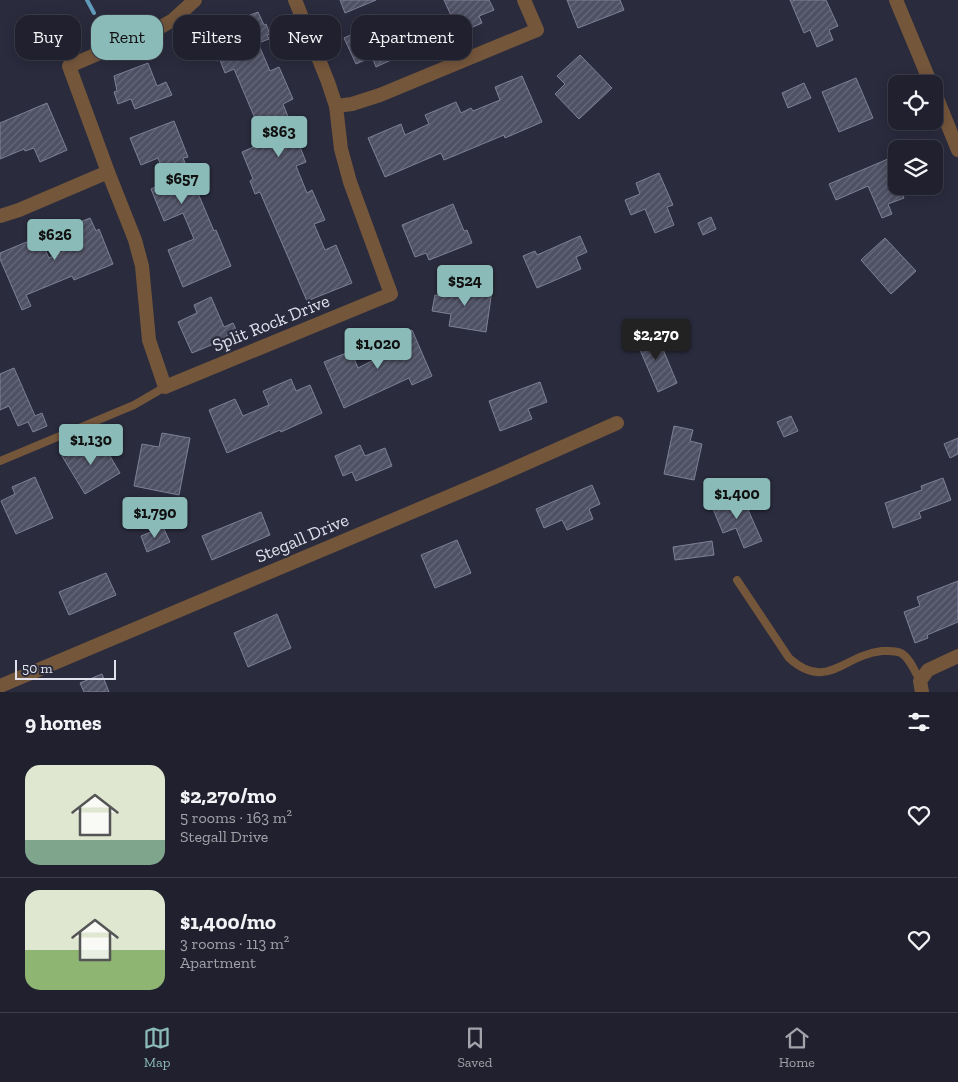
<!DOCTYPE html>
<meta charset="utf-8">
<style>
body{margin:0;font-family:"Zilla Slab",serif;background:#2d2d3a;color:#f1f3f6;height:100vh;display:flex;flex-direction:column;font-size:19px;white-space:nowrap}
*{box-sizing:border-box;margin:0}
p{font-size:16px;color:#a2a3aa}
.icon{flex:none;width:28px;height:28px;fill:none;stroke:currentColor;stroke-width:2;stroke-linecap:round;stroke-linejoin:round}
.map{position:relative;height:692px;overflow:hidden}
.details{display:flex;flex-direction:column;background:#20202e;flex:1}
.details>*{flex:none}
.banner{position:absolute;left:15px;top:15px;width:500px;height:45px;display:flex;gap:10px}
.controls{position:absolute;left:888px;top:75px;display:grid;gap:10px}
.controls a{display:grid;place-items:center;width:55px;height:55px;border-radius:10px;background:#20202e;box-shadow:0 2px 12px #0003,0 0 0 1px #3d3e4a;font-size:25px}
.scale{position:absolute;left:15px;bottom:12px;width:101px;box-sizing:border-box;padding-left:5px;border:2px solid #e0e1ed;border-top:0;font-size:14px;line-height:18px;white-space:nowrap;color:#e0e1ed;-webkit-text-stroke:4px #2a2b3d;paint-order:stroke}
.price{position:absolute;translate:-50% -42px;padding:0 11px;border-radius:5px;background:#8bbbb9;color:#111;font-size:16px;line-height:32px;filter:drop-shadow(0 1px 2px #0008)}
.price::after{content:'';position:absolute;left:50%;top:30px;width:15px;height:11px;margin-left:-8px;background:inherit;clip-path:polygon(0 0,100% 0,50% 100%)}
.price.on{background:#222;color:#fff}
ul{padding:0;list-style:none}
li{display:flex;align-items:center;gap:15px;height:125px;padding:0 25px}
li+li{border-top:1px solid #3d3e4a}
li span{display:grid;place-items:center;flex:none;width:140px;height:100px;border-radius:15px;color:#555}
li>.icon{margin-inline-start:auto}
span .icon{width:60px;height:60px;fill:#fffc;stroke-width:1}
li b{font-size:21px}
h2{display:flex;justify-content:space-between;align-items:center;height:60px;padding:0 25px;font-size:21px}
.tag{padding:0 18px;border-radius:15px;background:#20202e;box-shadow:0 2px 12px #0003,0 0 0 1px #3d3e4a;font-size:18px;line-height:45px}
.tag.on{background:#8bbbb9;color:#111}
.tabs{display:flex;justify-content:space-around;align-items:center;height:70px;border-top:1px solid #3d3e4a;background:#20202e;font-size:14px;color:#a2a3aa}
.tabs a{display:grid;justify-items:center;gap:2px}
.tabs .on{color:#8bbbb9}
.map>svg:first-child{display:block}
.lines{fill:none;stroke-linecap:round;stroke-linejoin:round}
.stream{stroke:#619abb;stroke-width:4}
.building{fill:url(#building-hatch);stroke:#7e8096}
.service{stroke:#74563b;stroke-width:8}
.minor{stroke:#74563b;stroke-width:14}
.labels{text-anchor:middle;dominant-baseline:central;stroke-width:4.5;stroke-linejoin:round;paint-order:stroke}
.street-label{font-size:18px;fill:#e0e1ed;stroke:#2a2b3d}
</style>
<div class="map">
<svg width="958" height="692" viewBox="0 0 958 692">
<defs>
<pattern id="building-hatch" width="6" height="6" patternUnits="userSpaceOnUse" patternTransform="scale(1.25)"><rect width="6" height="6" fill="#4e5064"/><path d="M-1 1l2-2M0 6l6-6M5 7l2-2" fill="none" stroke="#67697a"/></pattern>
</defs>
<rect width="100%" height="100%" fill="#2a2b3d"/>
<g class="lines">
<polyline class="stream" points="87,0 94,13"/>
</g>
<g class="building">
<polygon points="340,0 376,0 345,13"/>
<polygon points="444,0 489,0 494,10 479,16 482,23 459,33"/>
<polygon points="567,0 620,0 624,10 578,28"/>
<polygon points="790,0 826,0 838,26 829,30 833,40 817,47 810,30 804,33"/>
<polygon points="258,12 264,25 266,24 270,34 267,35 269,39 258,43 270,71 279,67 293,99 283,104 306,162 296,166 307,193 312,190 325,220 314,224 325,250 336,245 352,283 307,301 260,192 255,194 250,181 253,179 242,152 265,142 234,69 225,73 220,60 217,61 207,32"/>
<polygon points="386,19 389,28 392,26 404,54 376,67 372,57 356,64 344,38"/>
<polygon points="580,55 612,88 579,119 555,94 565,84 557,76"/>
<polygon points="148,63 157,86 166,82 172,95 135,109 131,99 118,104 114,92 117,91 114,76"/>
<polygon points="522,76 542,122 505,138 504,135 444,160 441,153 385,177 368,138 401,124 405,135 429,124 425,115 456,102 461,113 471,108 473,111 500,100 495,87"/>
<polygon points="856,78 873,118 839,132 822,92"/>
<polygon points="804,83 811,98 788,108 782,93"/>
<polygon points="47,103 67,150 40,162 34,148 25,151 24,149 0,159 0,123"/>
<polygon points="174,121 188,157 183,158 214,231 216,230 231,266 183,287 168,250 194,239 183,213 164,221 151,189 167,182 158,158 141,165 130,138"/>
<polygon points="888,159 896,179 896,186 899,186 904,198 888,204 892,214 882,218 868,186 836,200 829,184"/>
<polygon points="659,173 673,205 667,207 674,225 655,233 645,209 631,215 625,200 640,194 636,183"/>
<polygon points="453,204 464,231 467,230 472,243 429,260 426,253 415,257 402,225"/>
<polygon points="711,217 716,229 703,235 698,223"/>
<polygon points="90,218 96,231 99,229 113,264 74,280 72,276 26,295 31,306 22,310 0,259 0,253 29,241 34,251 44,247 49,258 71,248 63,229"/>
<polygon points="580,236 587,252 576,257 581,269 537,288 523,256 535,251 537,255"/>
<polygon points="885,238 916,271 891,294 861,260"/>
<polygon points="448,284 492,290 486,332 449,326 451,314 432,311 435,295 446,297"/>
<polygon points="211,297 224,327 233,323 238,334 192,353 178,322 197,313 194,305"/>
<polygon points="412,330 432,376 412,385 409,378 344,408 324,362 351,351 358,368 387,353 383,343"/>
<polygon points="655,330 677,383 658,392 635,338"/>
<polygon points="14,368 35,416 42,413 47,426 33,432 28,422 18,426 9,406 0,410 0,374"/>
<polygon points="291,379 296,391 310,385 322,413 281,432 280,430 227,453 209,410 235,399 243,416 269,405 263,391"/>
<polygon points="540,382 547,402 528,409 532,419 500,431 489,401"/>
<polygon points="791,416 798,431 784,437 777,422"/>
<polygon points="674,426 693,430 690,441 702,444 694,480 664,474"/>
<polygon points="162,433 190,438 179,495 134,486 142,444 159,447"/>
<polygon points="958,438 958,454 950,458 944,444"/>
<polygon points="101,441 120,473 85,494 62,456 84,442 89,449"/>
<polygon points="360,445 365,456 385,448 392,466 356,481 352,472 343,476 335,456"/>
<polygon points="35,477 53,518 16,534 1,501 15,494 12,487"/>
<polygon points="943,478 951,500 919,512 921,518 893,528 885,503 922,490 921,486"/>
<polygon points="592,485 600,504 589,509 593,519 567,530 562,520 544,528 536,509"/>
<polygon points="734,494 739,506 745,503 762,541 744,548 736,528 723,533 711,504"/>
<polygon points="261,512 270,535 212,560 202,536"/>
<polygon points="163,527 170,542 147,552 141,536"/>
<polygon points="457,540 471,573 435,588 421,555"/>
<polygon points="712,541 714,555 675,560 673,547"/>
<polygon points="106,573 116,595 69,615 59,592"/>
<polygon points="958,581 958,622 927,635 928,638 915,643 904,612 920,606 917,597"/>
<polygon points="277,614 291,648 248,667 234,633"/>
<polygon points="102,674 109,692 84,692 80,683"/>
</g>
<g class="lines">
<g class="service">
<polyline points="0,461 134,405 165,387"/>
<path d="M737,580L789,658C827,692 843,655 882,651C888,651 894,650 901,653C910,658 915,672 920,681"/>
</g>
<g class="minor">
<polyline points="195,0 173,20 159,28 69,66 108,172 135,240 142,266 149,340 165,387 391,294 350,182 341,149 336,106 328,82 295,0"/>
<polyline points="896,0 931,84"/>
<polyline points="934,91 958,150"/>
<polyline points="336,106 352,104 380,95 537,30 524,0"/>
<polyline points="0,216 19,210 108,172"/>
<polyline points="0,686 495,477 617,423"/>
<polyline points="922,692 920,681 928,670 958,656"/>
</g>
</g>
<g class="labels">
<g class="street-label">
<text transform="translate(271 323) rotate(-22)">Split Rock Drive</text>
<text transform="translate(302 538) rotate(-23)">Stegall Drive</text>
</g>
</g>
</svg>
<div class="controls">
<a><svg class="icon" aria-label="locate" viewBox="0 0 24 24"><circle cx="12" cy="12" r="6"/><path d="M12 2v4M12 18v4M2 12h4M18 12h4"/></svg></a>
<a><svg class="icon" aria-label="layers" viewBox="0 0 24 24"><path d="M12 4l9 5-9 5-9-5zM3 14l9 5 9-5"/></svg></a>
</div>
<div class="scale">50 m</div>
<b class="price" style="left:279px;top:158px">$863</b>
<b class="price" style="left:182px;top:205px">$657</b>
<b class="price" style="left:55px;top:261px">$626</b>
<b class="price" style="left:465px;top:307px">$524</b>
<b class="price on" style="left:656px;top:361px">$2,270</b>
<b class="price" style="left:378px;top:370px">$1,020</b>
<b class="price" style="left:91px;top:466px">$1,130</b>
<b class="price" style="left:737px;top:520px">$1,400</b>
<b class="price" style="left:155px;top:539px">$1,790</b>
<div class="banner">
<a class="tag">Buy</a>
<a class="tag on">Rent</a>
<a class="tag">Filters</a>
<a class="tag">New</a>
<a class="tag">Apartment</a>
</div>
</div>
<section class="details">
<h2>9 homes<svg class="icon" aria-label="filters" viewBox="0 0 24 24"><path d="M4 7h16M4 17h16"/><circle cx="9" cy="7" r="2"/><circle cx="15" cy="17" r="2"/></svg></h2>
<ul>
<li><span style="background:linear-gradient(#dfe7d0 75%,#7fa58c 0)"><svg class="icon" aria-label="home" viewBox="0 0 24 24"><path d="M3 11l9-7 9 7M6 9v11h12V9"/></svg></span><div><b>$2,270/mo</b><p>5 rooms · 163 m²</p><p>Stegall Drive</p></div><svg class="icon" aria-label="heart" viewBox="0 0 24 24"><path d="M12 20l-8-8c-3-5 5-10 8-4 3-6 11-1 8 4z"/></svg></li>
<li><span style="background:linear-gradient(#dfe7d0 60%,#8fb573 0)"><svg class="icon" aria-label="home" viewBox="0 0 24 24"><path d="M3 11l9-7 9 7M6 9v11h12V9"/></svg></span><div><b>$1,400/mo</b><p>3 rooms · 113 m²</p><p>Apartment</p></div><svg class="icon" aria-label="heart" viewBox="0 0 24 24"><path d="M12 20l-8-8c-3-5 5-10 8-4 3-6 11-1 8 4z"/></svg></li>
</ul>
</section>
<nav class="tabs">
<a class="on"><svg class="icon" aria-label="map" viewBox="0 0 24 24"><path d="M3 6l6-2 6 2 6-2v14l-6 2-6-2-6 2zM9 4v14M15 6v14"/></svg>Map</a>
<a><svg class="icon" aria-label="saved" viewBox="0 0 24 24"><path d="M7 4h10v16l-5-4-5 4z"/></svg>Saved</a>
<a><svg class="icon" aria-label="home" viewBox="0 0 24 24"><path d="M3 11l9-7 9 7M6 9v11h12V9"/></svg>Home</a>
</nav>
